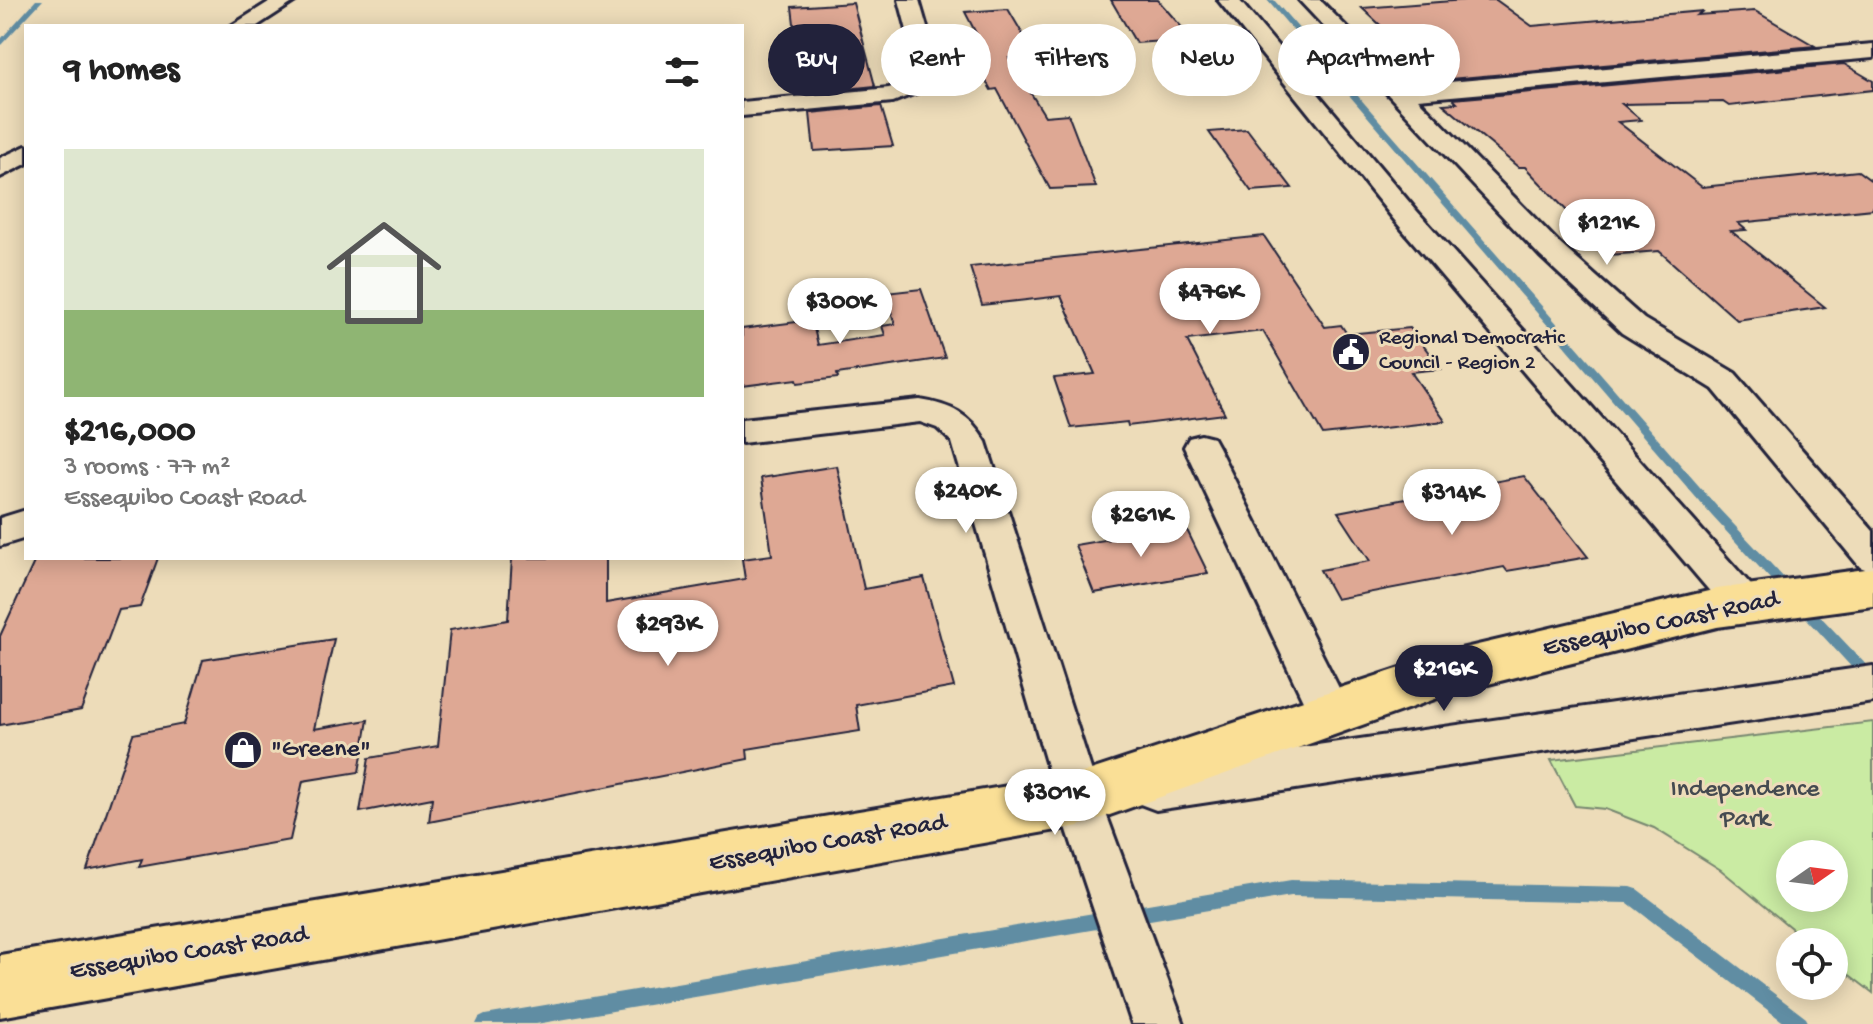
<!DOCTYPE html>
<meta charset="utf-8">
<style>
body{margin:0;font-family:"Gochi Hand",sans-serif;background:#f6f6f6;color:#222;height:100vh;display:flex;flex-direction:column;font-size:30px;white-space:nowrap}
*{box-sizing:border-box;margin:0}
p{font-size:26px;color:#767676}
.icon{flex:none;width:44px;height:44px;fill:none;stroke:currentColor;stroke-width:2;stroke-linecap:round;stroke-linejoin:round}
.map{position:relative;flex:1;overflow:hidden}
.details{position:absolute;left:24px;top:24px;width:720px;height:536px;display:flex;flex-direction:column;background:#fff;border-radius:0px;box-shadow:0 4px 20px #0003}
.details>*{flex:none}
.hud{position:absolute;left:768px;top:24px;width:760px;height:72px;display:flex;gap:16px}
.needle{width:52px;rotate:76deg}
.controls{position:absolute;left:1776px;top:840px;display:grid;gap:16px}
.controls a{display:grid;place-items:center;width:72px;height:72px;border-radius:50%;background:#fff;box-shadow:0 4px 20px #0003;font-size:40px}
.price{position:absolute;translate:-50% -68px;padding:0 18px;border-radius:28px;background:#fff;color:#222;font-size:26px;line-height:52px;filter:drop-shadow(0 2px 4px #0008)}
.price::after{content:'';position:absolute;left:50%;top:48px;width:24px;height:18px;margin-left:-12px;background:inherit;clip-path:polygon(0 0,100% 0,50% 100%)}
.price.selected{background:#22223b;color:#fff}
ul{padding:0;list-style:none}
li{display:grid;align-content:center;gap:16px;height:424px;padding:0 40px}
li+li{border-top:2px solid #e0e0e0}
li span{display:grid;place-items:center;height:248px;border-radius:0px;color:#555}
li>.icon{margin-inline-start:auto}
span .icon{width:144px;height:144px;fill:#fffc;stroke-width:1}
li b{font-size:34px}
h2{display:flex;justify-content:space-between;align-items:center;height:96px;padding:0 40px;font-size:34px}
.pill{padding:0 28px;border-radius:36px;background:#fff;box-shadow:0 4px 20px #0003;font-size:28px;line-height:72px}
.pill.selected{background:#22223b;color:#fff}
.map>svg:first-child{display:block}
.green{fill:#caeba3;stroke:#76866f;stroke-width:2;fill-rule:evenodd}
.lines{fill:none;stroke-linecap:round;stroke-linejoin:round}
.stream{fill:#608da3;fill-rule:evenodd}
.building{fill:#dea894;stroke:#22223b;stroke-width:2}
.minor-casing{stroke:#22223b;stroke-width:6}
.primary-casing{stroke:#22223b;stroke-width:6}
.minor{fill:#eddcb9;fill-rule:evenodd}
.primary{fill:#fadf96;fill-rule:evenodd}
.labels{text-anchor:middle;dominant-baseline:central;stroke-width:6;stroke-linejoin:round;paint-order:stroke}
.poi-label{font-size:22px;fill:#22223b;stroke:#eddcb9;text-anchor:start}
.near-street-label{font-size:26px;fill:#22223b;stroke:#eddcb9}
.near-poi-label{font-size:26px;fill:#22223b;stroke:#eddcb9;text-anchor:start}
.near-park-label{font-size:26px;fill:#444a50;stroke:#eddcb9}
</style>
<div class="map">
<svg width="1873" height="1024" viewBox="0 0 1873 1024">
<rect width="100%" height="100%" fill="#eddcb9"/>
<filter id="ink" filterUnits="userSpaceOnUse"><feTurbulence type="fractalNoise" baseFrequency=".0125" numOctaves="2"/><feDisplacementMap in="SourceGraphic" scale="16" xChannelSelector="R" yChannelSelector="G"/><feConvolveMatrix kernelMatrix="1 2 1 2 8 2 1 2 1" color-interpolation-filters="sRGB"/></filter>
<g filter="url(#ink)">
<path class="green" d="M1873,722V993L1834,963V942H1808L1721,870L1654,828L1605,809L1575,806L1551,760ZM1790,854H1834V898H1790Z"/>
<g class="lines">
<g class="stream">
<polygon points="36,0 43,0 0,46 0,40"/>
<polygon points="1267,0 1274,0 1720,510 1873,672 1873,687 1868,685 1712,516"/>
<polygon points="1291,880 1631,887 1637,889 1806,1018 1809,1024 1786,1024 1628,903 1291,896 536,1024 476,1024 479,1018 485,1015"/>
</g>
</g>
<g class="building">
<polygon points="1111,0 1158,0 1192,39 1136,43"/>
<polygon points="1465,0 1496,0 1532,26 1703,11 1697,15 1755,11 1815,46 1439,80 1362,8"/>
<polygon points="853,3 875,86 808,93 806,73 800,74 792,7"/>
<polygon points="1008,9 1035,55 1009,58 1045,116 1068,114 1096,187 1050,189 997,89 991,90 964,42 980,41 965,12"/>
<polygon points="1844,64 1873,81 1873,90 1729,106 1723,102 1622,104 1641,120 1618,122 1702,187 1858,171 1873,182 1873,209 1738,223 1746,230 1731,231 1825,307 1737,320 1659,251 1609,255 1525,167 1518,167 1443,104 1457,103 1453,99"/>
<polygon points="881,106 893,146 814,151 810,113"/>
<polygon points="1247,129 1292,188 1251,191 1209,132"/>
<polygon points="1264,236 1325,327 1341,325 1347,334 1410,328 1441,369 1411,372 1445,421 1323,435 1263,331 1187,340 1225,414 1128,426 1127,422 1071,428 1054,378 1095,374 1061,296 982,305 970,267"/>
<polygon points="921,289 945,358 837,374 838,378 798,383 797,379 742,386 742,329 812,320 818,345 885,335 882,326 895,324 885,293"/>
<polygon points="837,466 864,589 924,578 954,687 856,705 860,731 747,749 748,759 429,822 432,798 360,812 369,758 438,746 450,630 508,620 512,558 606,558 606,603 745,579 742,559 772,555 761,478"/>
<polygon points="1524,476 1588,557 1507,571 1504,567 1336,599 1320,570 1370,561 1338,512"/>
<polygon points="1185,526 1208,573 1094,593 1075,545"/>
<polygon points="36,558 158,558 140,607 119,610 81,710 0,725 0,636"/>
<polygon points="334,639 314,729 368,720 359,772 303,781 290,840 139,867 142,859 87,870 133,734 184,724 203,660"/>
</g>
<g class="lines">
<g class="minor-casing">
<g id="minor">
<polygon points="272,0 297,0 257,26 231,26"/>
<polygon points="899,0 919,0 940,72 934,86 893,102 742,116 742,102 889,88 916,77 918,72"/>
<polygon points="1218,0 1239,0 1416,210 1758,593 1763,604 1758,615 1744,620 1730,615 1396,222"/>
<polygon points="1299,0 1320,0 1405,86 1873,44 1873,58 1418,99 1560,244 1644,319 1735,373 1873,531 1873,572 1860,567 1713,389 1622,333 1540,256"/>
<polygon points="26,146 26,164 0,177 0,158"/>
<path d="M920,400C951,405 970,414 986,442L1101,800L1184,1024H1132L1057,800L952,442L937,428L920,422L742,443V419Z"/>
<polygon points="1201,435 1213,438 1218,447 1345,700 1351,713 1345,726 1330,732 1315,726 1184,447 1189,438"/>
<polygon points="26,510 26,538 0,546 0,518"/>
<polygon points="1873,666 1873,702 1156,810 1140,804 1134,789 1140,774 1156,768"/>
</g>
</g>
<g class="primary-casing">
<polygon id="primary" points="1873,568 1873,606 1717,627 1452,693 1079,826 0,1017 0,955 1079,774 1452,651 1717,589"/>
</g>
<use href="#minor" class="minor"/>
<use href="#primary" class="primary"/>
</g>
</g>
<defs>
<g id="civic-disc" transform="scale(2)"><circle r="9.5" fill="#22223b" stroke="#eddcb9"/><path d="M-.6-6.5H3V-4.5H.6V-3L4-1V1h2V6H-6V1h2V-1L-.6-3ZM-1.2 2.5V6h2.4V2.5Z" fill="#fff"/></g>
<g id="shop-disc" transform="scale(2)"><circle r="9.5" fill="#22223b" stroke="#eddcb9"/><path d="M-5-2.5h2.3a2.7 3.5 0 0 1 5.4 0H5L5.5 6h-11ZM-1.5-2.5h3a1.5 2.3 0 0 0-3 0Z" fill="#fff"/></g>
</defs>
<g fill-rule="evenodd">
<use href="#civic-disc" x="1351" y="352"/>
<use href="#shop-disc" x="243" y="750"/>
</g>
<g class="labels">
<g class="poi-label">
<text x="1379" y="339">Regional Democratic<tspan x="1379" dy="25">Council - Region 2</tspan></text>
</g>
<g class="near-street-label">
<text transform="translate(1661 625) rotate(-12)">Essequibo Coast Road</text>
<text transform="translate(828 844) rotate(-10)">Essequibo Coast Road</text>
<text transform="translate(189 954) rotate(-9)">Essequibo Coast Road</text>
</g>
<g class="near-poi-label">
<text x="271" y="750">"Greene"</text>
</g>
<g class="near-park-label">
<text x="1745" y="790">Independence<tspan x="1745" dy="30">Park</tspan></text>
</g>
</g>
</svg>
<div class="controls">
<a><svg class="needle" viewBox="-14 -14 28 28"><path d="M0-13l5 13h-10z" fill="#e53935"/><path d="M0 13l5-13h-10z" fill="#767676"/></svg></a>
<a><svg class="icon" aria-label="locate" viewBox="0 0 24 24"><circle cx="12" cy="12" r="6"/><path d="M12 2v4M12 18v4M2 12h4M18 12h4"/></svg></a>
</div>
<b class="price" style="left:1607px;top:267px">$121K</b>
<b class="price" style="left:1210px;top:336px">$476K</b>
<b class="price" style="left:840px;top:346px">$300K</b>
<b class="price" style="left:966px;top:535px">$240K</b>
<b class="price" style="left:1452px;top:537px">$314K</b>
<b class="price" style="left:1141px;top:559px">$261K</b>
<b class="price" style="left:668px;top:668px">$293K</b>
<b class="price selected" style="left:1444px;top:713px">$216K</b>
<b class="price" style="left:1055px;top:837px">$301K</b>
<div class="hud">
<a class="pill selected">Buy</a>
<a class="pill">Rent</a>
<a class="pill">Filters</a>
<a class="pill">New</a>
<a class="pill">Apartment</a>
</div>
<section class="details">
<h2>9 homes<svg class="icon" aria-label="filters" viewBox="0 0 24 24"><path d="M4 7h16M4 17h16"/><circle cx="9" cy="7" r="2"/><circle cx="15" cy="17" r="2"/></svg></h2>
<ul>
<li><span style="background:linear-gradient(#dfe7d0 65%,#8fb573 0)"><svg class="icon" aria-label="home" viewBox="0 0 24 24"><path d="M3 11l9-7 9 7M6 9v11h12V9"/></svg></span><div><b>$216,000</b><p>3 rooms · 77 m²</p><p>Essequibo Coast Road</p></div></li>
</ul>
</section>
</div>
